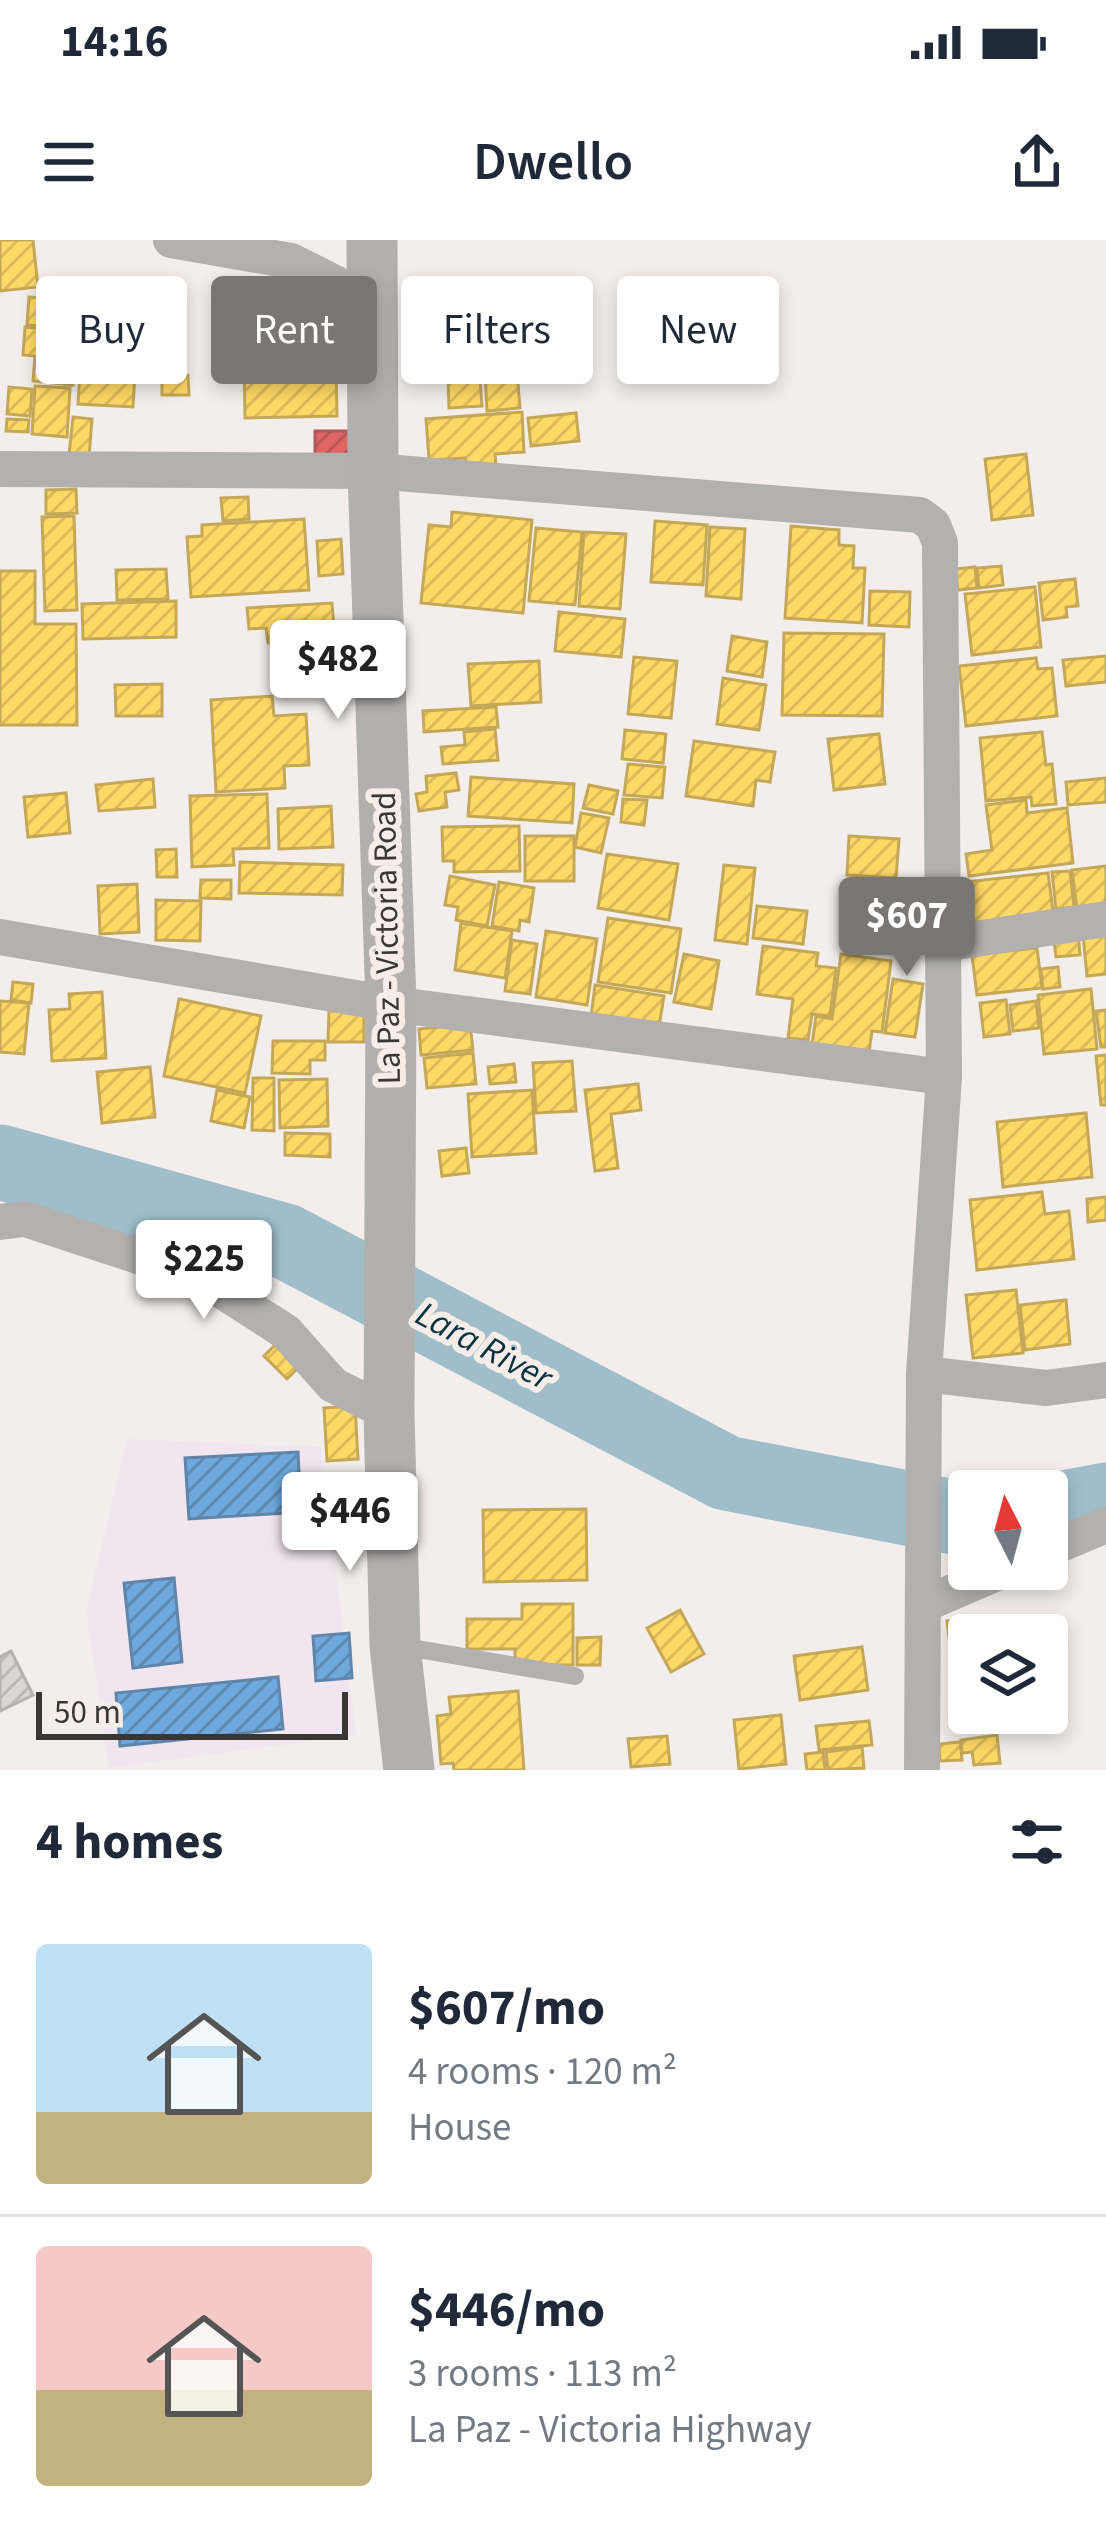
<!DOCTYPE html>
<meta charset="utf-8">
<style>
body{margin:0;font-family:"Source Sans 3",sans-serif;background:#f6f6f7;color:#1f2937;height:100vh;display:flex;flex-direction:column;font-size:45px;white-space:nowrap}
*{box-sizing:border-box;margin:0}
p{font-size:39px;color:#747a83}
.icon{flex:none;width:66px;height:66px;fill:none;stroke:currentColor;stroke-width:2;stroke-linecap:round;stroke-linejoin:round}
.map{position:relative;height:1530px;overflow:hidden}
.details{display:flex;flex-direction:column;background:#fff;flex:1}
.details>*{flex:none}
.hud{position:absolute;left:36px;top:36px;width:1035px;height:108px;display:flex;gap:24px}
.needle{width:78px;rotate:354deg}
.fabs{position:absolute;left:948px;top:1230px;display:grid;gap:24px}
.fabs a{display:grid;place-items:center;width:120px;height:120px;border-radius:12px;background:#fff;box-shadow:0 6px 18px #0003;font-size:60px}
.scale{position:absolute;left:36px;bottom:30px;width:312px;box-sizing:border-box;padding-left:12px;border:6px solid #393634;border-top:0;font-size:33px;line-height:42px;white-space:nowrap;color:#393634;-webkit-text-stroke:9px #f6ede9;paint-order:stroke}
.price{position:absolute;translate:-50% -102px;padding:0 27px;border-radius:12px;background:#fff;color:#222;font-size:39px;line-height:78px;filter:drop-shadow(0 3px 6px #0008)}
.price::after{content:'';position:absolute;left:50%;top:72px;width:36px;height:27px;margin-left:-18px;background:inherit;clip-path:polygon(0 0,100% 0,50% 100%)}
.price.current{background:#7a7674;color:#fff}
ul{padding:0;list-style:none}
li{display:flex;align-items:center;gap:36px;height:300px;padding:0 36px}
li+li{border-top:3px solid #e0e1e3}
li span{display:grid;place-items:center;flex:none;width:336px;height:240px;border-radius:12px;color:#555}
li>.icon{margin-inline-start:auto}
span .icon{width:144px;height:144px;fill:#fffc;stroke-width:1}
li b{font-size:51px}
h2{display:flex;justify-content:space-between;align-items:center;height:144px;padding:0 36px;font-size:51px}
.pill{padding:0 42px;border-radius:12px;background:#fff;box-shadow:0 6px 18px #0003;font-size:42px;line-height:108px}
.pill.current{background:#7a7674;color:#fff}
.status{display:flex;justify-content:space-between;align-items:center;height:84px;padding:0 60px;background:#fff;direction:ltr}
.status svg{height:33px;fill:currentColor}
header{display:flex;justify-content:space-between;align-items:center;height:156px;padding:0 36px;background:#fff;font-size:54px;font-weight:600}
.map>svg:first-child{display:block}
.education{fill:#f1e6ef}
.homes{fill:url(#homes-hatch);stroke:#c4a857;stroke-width:3}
.shops{fill:url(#shops-hatch);stroke:#ae5857;stroke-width:3}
.schools{fill:url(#schools-hatch);stroke:#5f86aa;stroke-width:3}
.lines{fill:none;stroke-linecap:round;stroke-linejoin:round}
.river{stroke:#a0beca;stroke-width:75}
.building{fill:url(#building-hatch);stroke:#b5b2b0;stroke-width:3}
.service{stroke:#b2b1b0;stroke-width:18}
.minor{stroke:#b2b1b0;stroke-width:36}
.secondary{stroke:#b2b0af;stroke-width:51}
.labels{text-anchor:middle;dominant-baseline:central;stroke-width:12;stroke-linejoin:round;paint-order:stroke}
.street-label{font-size:33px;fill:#393634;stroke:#f6ede9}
.water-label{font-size:36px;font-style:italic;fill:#093241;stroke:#f6ede9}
</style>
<div class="status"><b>14:16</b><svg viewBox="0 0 49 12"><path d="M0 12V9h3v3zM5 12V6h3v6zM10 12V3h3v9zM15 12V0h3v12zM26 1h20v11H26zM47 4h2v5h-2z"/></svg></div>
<header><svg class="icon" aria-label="menu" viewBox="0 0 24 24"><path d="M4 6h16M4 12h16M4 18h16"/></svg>Dwello<svg class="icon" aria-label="share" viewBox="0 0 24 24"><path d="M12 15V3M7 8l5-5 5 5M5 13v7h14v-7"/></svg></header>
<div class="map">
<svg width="1106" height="1530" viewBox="0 0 1106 1530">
<defs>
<pattern id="homes-hatch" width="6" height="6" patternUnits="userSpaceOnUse" patternTransform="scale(3)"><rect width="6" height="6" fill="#ffd966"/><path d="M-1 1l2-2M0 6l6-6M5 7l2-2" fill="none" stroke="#dbbb59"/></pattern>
<pattern id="shops-hatch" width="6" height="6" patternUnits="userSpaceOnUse" patternTransform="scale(3)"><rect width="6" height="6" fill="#e06666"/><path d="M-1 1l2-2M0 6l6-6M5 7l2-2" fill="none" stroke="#b75555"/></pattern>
<pattern id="schools-hatch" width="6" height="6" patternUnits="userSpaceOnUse" patternTransform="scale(3)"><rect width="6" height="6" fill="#6fa8dc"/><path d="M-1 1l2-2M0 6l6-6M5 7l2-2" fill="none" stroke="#5c8ab3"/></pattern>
<pattern id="building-hatch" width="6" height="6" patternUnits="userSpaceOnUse" patternTransform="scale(3)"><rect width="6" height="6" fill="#dad6d4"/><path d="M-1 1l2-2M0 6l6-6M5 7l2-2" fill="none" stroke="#bcb8b7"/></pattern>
</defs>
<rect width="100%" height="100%" fill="#f3eeec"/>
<polygon class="education" points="127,1199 321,1207 356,1495 109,1528 86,1371"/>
<g class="homes">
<polygon points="0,0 33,0 38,47 0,51"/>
<polygon points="502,52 505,83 453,90 451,78 482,74 480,54"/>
<polygon points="474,53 477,71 454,74 452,56"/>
<polygon points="29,57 83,61 80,90 27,85"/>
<polygon points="445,57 450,97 423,101 418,61"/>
<polygon points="83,81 138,85 133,167 78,164"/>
<polygon points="25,87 78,92 73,145 33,141 35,116 23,115"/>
<polygon points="516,89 519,119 459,125 456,95"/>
<polygon points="586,98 590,124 558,127 556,102"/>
<polygon points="336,121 337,176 245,178 244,123"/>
<polygon points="517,132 520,168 487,171 485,135"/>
<polygon points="188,135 189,155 162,155 162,136"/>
<polygon points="480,138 482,166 449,168 448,139"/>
<polygon points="35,146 70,148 67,197 32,194"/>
<polygon points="9,147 32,149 30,176 7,174"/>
<polygon points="522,172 524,212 495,214 496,224 466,226 465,218 429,220 426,179"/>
<polygon points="576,173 579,201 531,206 528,178"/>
<polygon points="73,177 92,179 89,217 69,215"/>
<polygon points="7,179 29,180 28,192 6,191"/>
<polygon points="1026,214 1033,275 992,280 985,219"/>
<polygon points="76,249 77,273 46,274 46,250"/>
<polygon points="248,257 249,279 223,281 221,258"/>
<polygon points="452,272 532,280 523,373 421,363 429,285 451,287"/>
<polygon points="74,276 77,370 45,371 42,277"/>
<polygon points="304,279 309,350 191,357 187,297 202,296 202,285"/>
<polygon points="655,281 707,285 703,345 651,342"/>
<polygon points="791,286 839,290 839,305 854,306 853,328 865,328 862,383 785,378"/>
<polygon points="710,287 745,289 741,359 706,356"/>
<polygon points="536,288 582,292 575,365 529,361"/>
<polygon points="584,292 626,294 620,369 579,366"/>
<polygon points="341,299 343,334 319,336 317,301"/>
<polygon points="1001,326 1003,345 979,348 977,328"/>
<polygon points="975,327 977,348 958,350 955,329"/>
<polygon points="166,329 168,359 117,360 116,330"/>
<polygon points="0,331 35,331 35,384 76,384 77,485 0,485"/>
<polygon points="1075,339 1078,366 1066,367 1067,377 1043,380 1039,343"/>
<polygon points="1035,347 1041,407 972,415 965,354"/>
<polygon points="870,351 910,352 909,387 869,385"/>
<polygon points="176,361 176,397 83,399 82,364"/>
<polygon points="332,363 335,399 268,403 266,388 249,389 247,368"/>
<polygon points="559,372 625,379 621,417 555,411"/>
<polygon points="784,393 884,394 882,476 782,475"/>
<polygon points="732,396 767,402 762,437 727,431"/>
<polygon points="334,411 335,438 286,441 284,414"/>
<polygon points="1106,416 1106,442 1066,446 1063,420"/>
<polygon points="634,417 677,421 671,478 628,474"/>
<polygon points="1036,418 1038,429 1052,428 1057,476 966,486 959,426"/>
<polygon points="539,421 541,462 471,466 468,424"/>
<polygon points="723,438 766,445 759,490 717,484"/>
<polygon points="162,444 162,476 116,476 115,445"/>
<polygon points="272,456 274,476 306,474 309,525 284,526 285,548 216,552 211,460"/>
<polygon points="496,467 498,487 424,492 423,471"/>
<polygon points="495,489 498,520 443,524 441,507 465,505 464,492"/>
<polygon points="625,490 666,494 663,523 622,519"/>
<polygon points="1042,492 1046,525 1052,524 1056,564 1032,566 1031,557 986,561 980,498"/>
<polygon points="879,494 885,544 834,550 828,499"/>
<polygon points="694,501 775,512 770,542 756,540 753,566 686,556"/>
<polygon points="628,524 665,527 662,558 624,555"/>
<polygon points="456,533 459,550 445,552 447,567 419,571 416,554 427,552 426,536"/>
<polygon points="471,537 574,544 572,583 468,576"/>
<polygon points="1106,538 1106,562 1068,565 1066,542"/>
<polygon points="153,539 155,567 99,571 96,545"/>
<polygon points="589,545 618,551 613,574 583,568"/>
<polygon points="66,553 70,593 28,597 24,557"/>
<polygon points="267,554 269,608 233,609 234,625 192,627 190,556"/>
<polygon points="623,559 647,560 644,585 621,582"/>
<polygon points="1026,560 1027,573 1067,568 1073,623 969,636 966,614 992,610 986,565"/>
<polygon points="331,566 333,607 279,609 278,569"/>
<polygon points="581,573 609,578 601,613 575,607"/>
<polygon points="519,586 520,631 454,632 454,621 443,621 442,587"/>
<rect x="525" y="596" width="49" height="45"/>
<polygon points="849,596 899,599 896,638 847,635"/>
<polygon points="176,609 177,637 157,637 156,610"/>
<polygon points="607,614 678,624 669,680 598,668"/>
<polygon points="240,622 343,625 342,655 239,653"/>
<polygon points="724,625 755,628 747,704 715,700"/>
<polygon points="1106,626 1106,666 1077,669 1072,630"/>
<polygon points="1070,631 1074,667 1056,669 1052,632"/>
<polygon points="1048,633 1054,679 970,689 965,642"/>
<polygon points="450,636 495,645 487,686 456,680 458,667 445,665"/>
<polygon points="201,640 231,640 231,659 200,658"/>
<polygon points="499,642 534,648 529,682 520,680 519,691 492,686"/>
<polygon points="137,644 139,692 100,694 98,646"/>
<polygon points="156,660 201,661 200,701 156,700"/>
<polygon points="757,666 807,671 803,704 753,698"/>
<polygon points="844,671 894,673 893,709 843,706"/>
<polygon points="608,678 681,689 671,753 598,742"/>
<polygon points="461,683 512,691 505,738 455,730"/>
<polygon points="546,691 597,699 587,765 536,757"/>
<polygon points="1078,691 1080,715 1056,717 1053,694"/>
<polygon points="1106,692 1106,734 1087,736 1083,695"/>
<polygon points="512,700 537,704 530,754 505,751"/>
<polygon points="763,706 818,713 816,726 836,728 830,776 812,774 808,800 788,798 793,759 757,754"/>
<polygon points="1037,708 1042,748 977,755 972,715"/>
<polygon points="684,714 719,721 711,769 674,762"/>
<polygon points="841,714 891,721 882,792 872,791 869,812 812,805 816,776 832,779"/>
<polygon points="1058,727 1060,747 1043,749 1041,729"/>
<polygon points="893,739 923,744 915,797 885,793"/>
<polygon points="13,742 33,744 31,763 11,760"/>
<polygon points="595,745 664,756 659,787 591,777"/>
<polygon points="1091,749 1097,809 1044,814 1038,755"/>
<polygon points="102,752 106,818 52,821 49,770 70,769 69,754"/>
<polygon points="179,759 261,776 245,853 164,836"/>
<polygon points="1006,760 1010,794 984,797 980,763"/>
<polygon points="0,761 29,763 24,814 0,812"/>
<polygon points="1036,761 1039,788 1013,791 1010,765"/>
<polygon points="1106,770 1106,807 1101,807 1096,771"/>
<polygon points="329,771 364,772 364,802 328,802"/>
<polygon points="470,784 473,810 421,815 419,789"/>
<polygon points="273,801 325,801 325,820 310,820 310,834 272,833"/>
<polygon points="473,813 476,844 427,848 424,818"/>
<polygon points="1106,815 1106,865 1101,865 1096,816"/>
<polygon points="572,821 576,871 536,873 533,823"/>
<polygon points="514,824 516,842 490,844 488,827"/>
<polygon points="150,827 155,877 102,883 97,832"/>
<polygon points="253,838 274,838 274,891 252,890"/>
<polygon points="327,839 328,886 280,888 279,840"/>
<polygon points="638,844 641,870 611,874 618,928 595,931 585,850"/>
<polygon points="217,850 250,857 244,888 211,881"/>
<polygon points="532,850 536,913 472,917 468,854"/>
<polygon points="1086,873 1092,937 1003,947 997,882"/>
<polygon points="285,893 330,894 330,917 285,915"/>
<polygon points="466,908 469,933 442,936 439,911"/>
<polygon points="1042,952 1045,974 1069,971 1074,1019 977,1030 970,960"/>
<polygon points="1106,957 1106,980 1088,982 1087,959"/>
<polygon points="1016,1050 1023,1113 973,1118 966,1055"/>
<polygon points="1066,1060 1070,1104 1025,1110 1020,1065"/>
<polygon points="280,1100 304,1122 287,1139 264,1116"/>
<polygon points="355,1166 358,1219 327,1221 324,1168"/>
<polygon points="586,1269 587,1340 484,1342 483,1270"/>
<polygon points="522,1364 573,1364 573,1425 515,1425 515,1409 467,1409 467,1379 522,1379"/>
<polygon points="680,1370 704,1414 671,1432 647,1388"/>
<polygon points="969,1378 969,1403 950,1405 947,1381"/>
<polygon points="601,1397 600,1425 577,1425 577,1398"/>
<polygon points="862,1407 868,1450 800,1460 794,1416"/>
<polygon points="518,1451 524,1530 454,1530 453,1523 441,1524 437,1476 451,1474 449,1457"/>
<polygon points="970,1473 1015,1473 1015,1479 971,1484"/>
<polygon points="781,1475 786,1524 739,1529 734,1480"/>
<polygon points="869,1481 872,1505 819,1510 816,1486"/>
<polygon points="997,1495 1000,1523 974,1525 972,1512 962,1513 961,1500"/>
<polygon points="667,1496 670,1524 631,1527 628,1499"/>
<polygon points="960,1502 962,1520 940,1521 939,1504"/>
<polygon points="862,1507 864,1528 828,1530 826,1512"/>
<polygon points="823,1512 825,1530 807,1530 805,1514"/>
</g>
<polygon class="shops" points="315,191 351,191 350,220 315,220"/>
<g class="schools">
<polygon points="298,1212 301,1272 189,1279 185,1218"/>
<polygon points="174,1338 182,1422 133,1428 124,1343"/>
<polygon points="349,1393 352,1438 316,1441 313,1396"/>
<polygon points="278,1437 283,1489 120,1506 116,1453"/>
</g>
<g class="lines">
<g class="river">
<polyline points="0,922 285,1001 726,1233 969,1280"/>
<polyline points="1047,1271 1106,1260"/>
</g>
</g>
<polygon class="building" points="11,1411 33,1455 0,1471 0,1417"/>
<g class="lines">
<polyline class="service" points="400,1406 575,1436"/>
<g class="minor">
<polyline points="171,0 291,21 333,42 372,67"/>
<polyline points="0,229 373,231 920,275 933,285 940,303 944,837 924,1134 922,1530"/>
<polyline points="0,697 391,764 944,837"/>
<polyline points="943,704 1106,679"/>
<polyline points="0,982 25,979 199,1036 286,1092 333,1145 389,1173"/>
<polyline points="924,1134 1046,1148 1106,1140"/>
<polyline points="1047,1310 1106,1285"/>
<polyline points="925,1364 1006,1329"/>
</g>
<polyline class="secondary" points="372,0 373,231 391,764 389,1173 395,1406 409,1530"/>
</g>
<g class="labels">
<g class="street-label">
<text transform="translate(387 698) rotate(-91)">La Paz - Victoria Road</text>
</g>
<g class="water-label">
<text transform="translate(484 1106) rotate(28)">Lara River</text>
</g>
</g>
</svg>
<div class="fabs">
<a><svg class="needle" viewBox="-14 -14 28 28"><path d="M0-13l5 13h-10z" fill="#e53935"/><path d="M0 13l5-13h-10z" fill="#747a83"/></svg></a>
<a><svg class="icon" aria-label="layers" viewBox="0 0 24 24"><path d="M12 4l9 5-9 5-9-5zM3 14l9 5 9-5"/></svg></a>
</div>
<div class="scale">50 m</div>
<b class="price" style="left:338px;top:482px">$482</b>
<b class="price current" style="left:907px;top:739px">$607</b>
<b class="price" style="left:204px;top:1082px">$225</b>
<b class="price" style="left:350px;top:1334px">$446</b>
<div class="hud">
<a class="pill">Buy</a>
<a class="pill current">Rent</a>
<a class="pill">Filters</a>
<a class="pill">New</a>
</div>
</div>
<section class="details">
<h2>4 homes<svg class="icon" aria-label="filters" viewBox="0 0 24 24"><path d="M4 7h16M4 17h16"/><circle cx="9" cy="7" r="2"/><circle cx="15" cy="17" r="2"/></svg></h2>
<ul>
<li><span style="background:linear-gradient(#bfe0f5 70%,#c2b280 0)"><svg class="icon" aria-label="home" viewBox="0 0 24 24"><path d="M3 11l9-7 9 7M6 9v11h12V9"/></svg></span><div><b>$607/mo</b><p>4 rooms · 120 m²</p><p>House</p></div></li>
<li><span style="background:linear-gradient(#f6c9c9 60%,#c2b280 0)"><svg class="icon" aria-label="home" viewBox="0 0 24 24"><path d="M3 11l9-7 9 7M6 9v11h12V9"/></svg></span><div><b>$446/mo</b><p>3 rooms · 113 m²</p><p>La Paz - Victoria Highway</p></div></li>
</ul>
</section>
